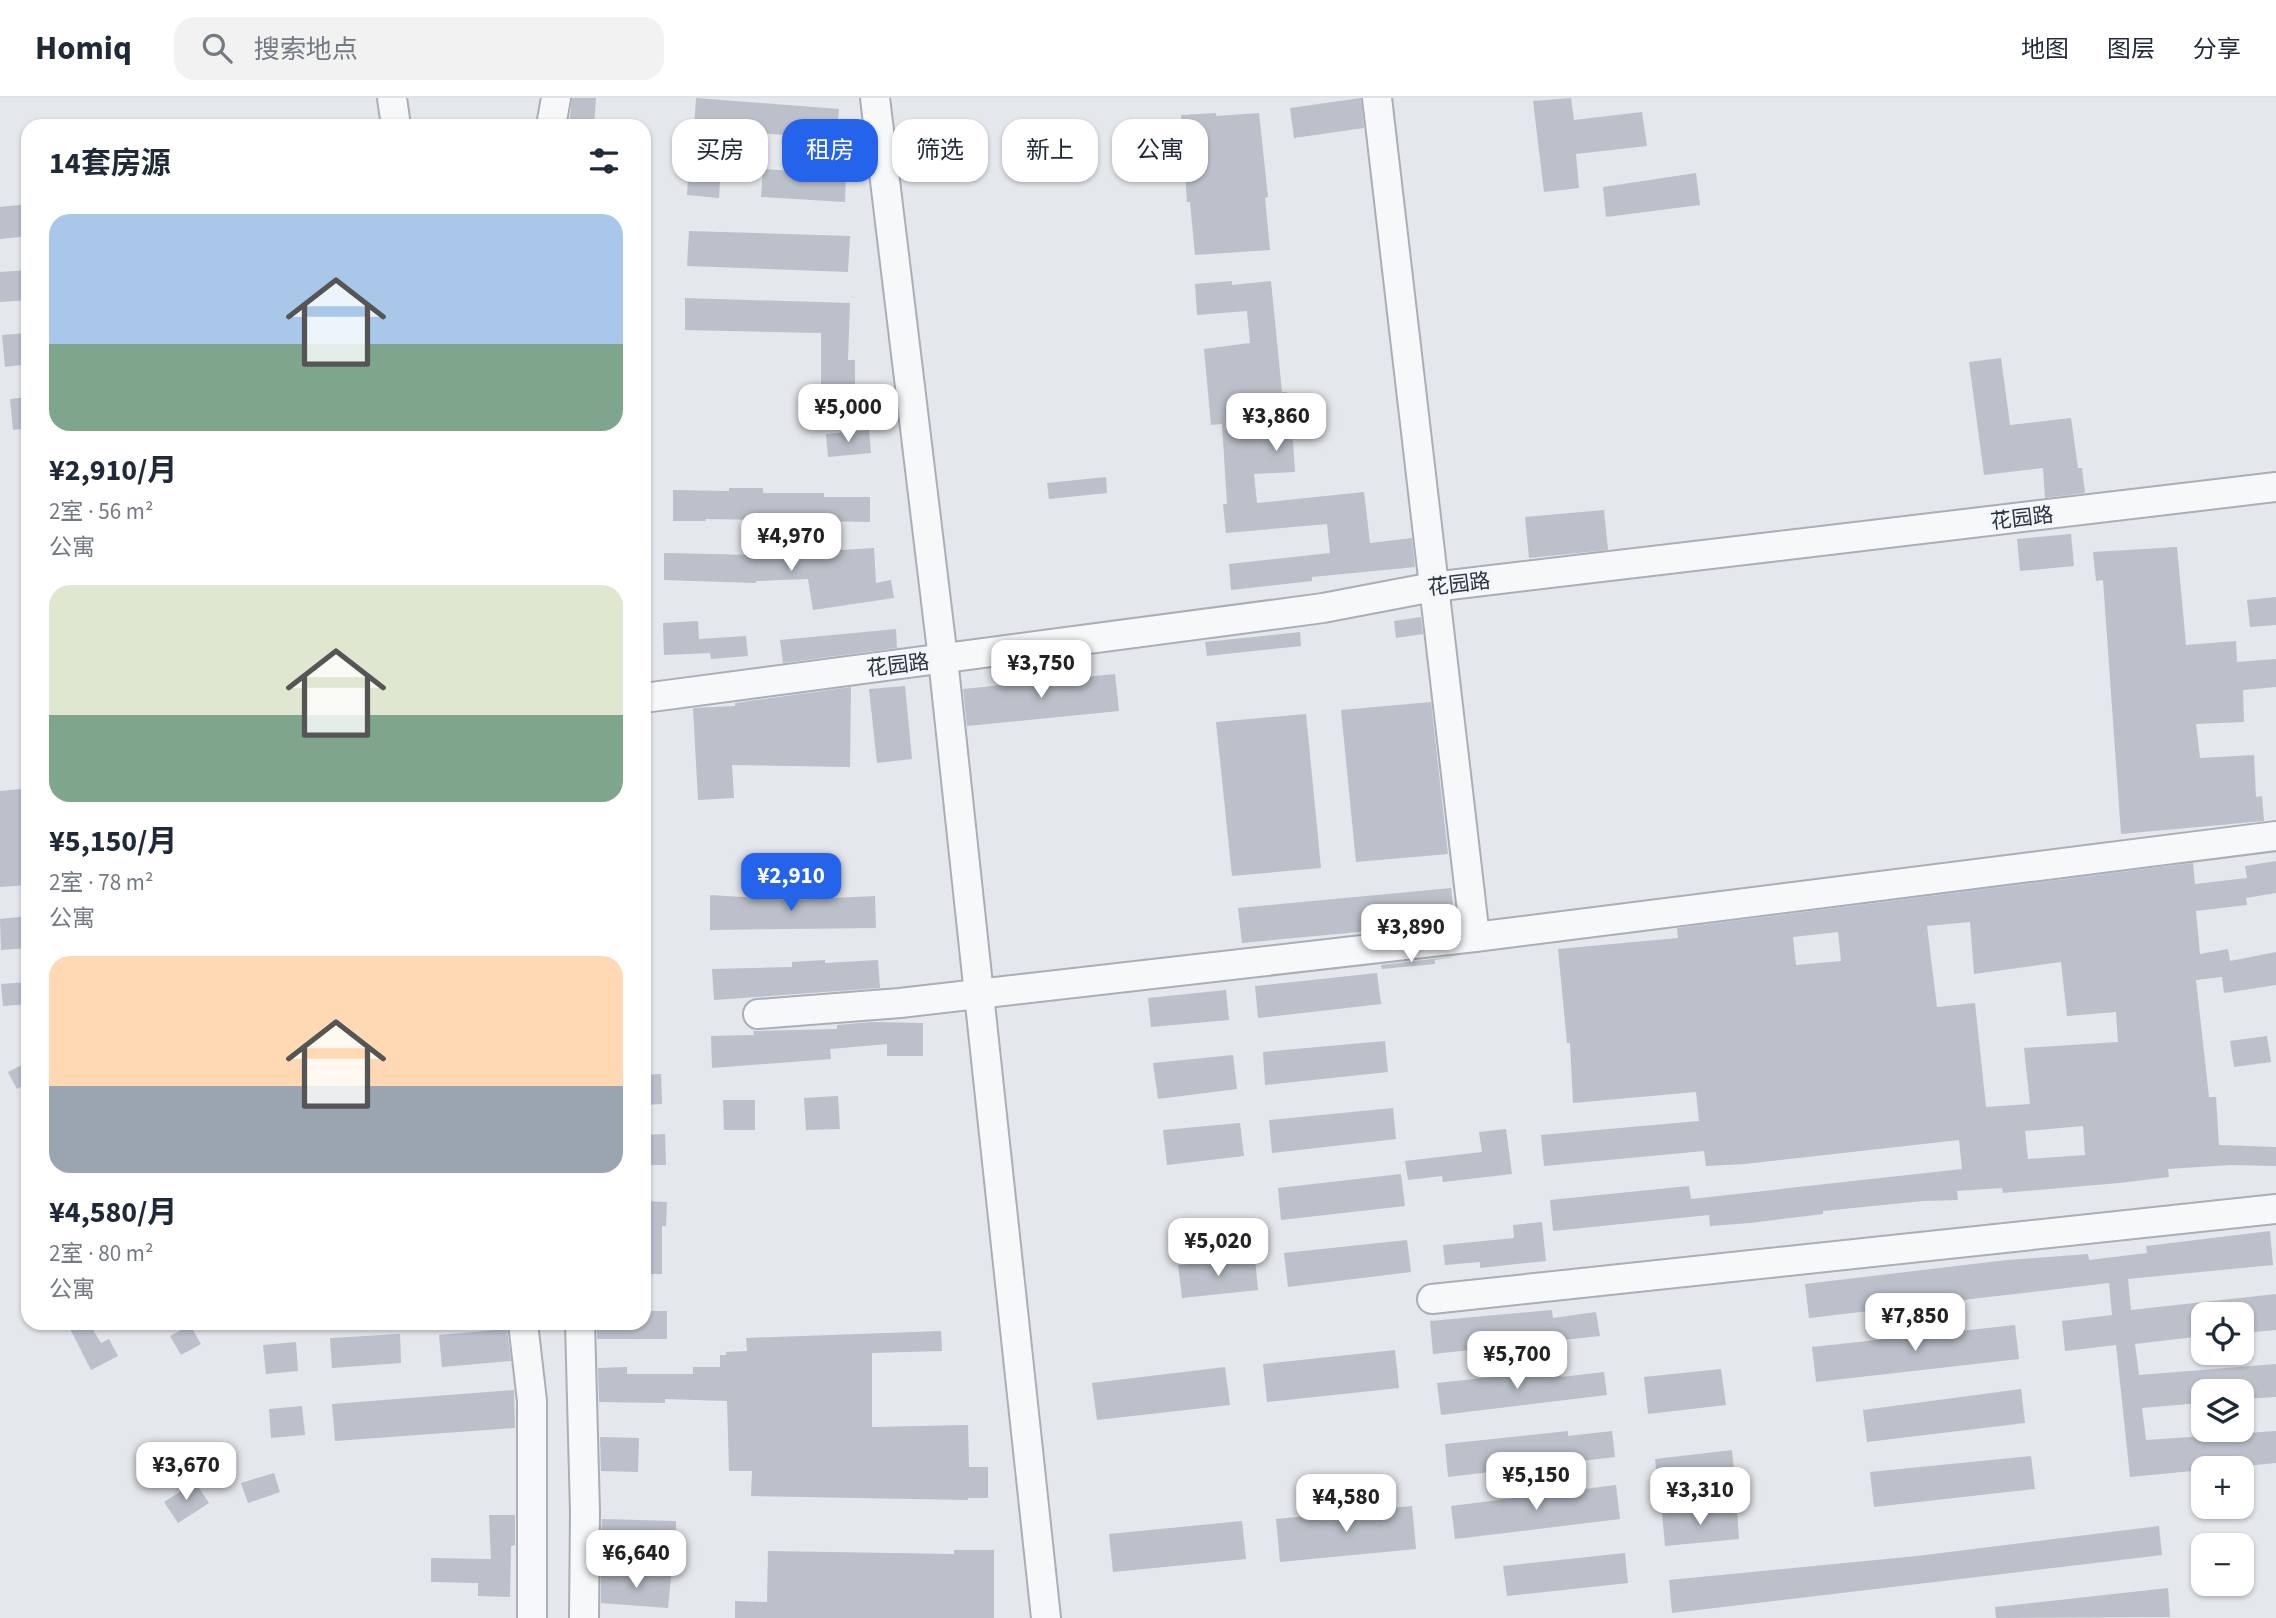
<!DOCTYPE html>
<html lang="zh">
<meta charset="utf-8">
<style>
body{margin:0;font-family:"Source Sans 3","Noto Sans SC",sans-serif;background:#f2f2f3;color:#1f2937;height:100vh;display:flex;flex-direction:column;font-size:26px;white-space:nowrap}
*{box-sizing:border-box;margin:0}
p{font-size:23px;color:#747a83}
.icon{flex:none;width:38px;height:38px;fill:none;stroke:currentColor;stroke-width:2;stroke-linecap:round;stroke-linejoin:round}
.map{position:relative;flex:1;overflow:hidden}
.details{position:absolute;left:21px;top:21px;width:630px;height:1211px;display:flex;flex-direction:column;background:#fff;border-radius:21px;box-shadow:0 2px 5px #0004}
.details>*{flex:none}
.banner{position:absolute;left:672px;top:21px;width:665px;height:63px;display:flex;gap:14px}
.controls{position:absolute;left:2191px;top:1204px;display:grid;gap:14px}
.controls a{display:grid;place-items:center;width:63px;height:63px;border-radius:14px;background:#fff;box-shadow:0 2px 5px #0004;font-size:35px}
.price{position:absolute;translate:-50% -60px;padding:0 16px;border-radius:14px;background:#fff;color:#222;font-size:23px;line-height:46px;filter:drop-shadow(0 2px 4px #0008)}
.price::after{content:'';position:absolute;left:50%;top:42px;width:21px;height:16px;margin-left:-10px;background:inherit;clip-path:polygon(0 0,100% 0,50% 100%)}
.price.current{background:#2563eb;color:#fff}
ul{padding:0;list-style:none}
li{display:grid;align-content:center;gap:14px;height:371px;padding:0 28px}
li span{display:grid;place-items:center;height:217px;border-radius:21px;color:#555}
li>.icon{margin-inline-start:auto}
span .icon{width:126px;height:126px;fill:#fffc;stroke-width:1}
li b{font-size:30px}
h2{display:flex;justify-content:space-between;align-items:center;height:84px;padding:0 28px;font-size:30px}
.pill{padding:0 24px;border-radius:21px;background:#fff;box-shadow:0 2px 5px #0004;font-size:24px;line-height:63px}
.pill.current{background:#2563eb;color:#fff}
header{display:flex;align-items:center;gap:42px;box-sizing:border-box;height:98px;padding:0 35px;background:#fff;border-bottom:2px solid #e0e1e3}
header strong{font-size:33px}
nav{display:flex;gap:38px;margin-inline-start:auto;font-size:24px}
.search{width:490px;height:63px;background:#f2f2f3;display:flex;align-items:center;gap:18px;box-sizing:border-box;padding:0 24px;border-radius:21px;color:#747a83;font-size:26px}
.map>svg:first-child{display:block}
.building{fill:#bbc0ca;fill-rule:evenodd}
.lines{fill:none;stroke-linecap:round;stroke-linejoin:round}
.minor-casing{stroke:#a9aeb7;stroke-width:32}
.minor{stroke:#f7f8fa;stroke-width:28}
.labels{text-anchor:middle;dominant-baseline:central;stroke-width:7;stroke-linejoin:round;paint-order:stroke}
.street-label{font-size:21px;fill:#2b3445;stroke:#f4f6f9}
</style>
<header>
<strong>Homiq</strong>
<div class="search"><svg class="icon" aria-label="search" viewBox="0 0 24 24"><circle cx="10" cy="10" r="6"/><path d="M15 15l6 6"/></svg>搜索地点</div>
<nav><a>地图</a><a>图层</a><a>分享</a></nav>
</header>
<div class="map">
<svg width="2276" height="1520" viewBox="0 0 2276 1520">
<rect width="100%" height="100%" fill="#e4e7ec"/>
<g class="building">
<polygon points="572,0 596,0 594,28 569,28"/>
<polygon points="696,0 839,11 836,41 694,30"/>
<polygon points="1361,0 1364,30 1294,40 1290,10"/>
<polygon points="1571,0 1574,22 1642,14 1647,48 1576,56 1579,90 1544,94 1533,3"/>
<polygon points="1216,15 1216,18 1259,15 1268,99 1265,100 1270,152 1195,157 1190,104 1187,104 1181,17"/>
<polygon points="689,66 721,68 719,100 687,97"/>
<polygon points="763,71 846,76 845,104 761,99"/>
<polygon points="1696,75 1700,107 1606,119 1603,89"/>
<polygon points="28,106 28,138 0,141 0,109"/>
<polygon points="689,133 850,138 848,174 687,168"/>
<polygon points="28,172 28,202 0,204 0,174"/>
<polygon points="1232,183 1232,187 1271,183 1282,294 1287,294 1293,344 1295,374 1254,376 1257,405 1364,394 1370,445 1412,440 1415,469 1312,479 1312,483 1231,492 1229,466 1330,455 1327,426 1226,435 1223,406 1227,406 1222,326 1211,327 1204,251 1250,245 1247,213 1197,217 1195,186"/>
<polygon points="685,200 850,205 848,262 855,262 855,293 821,293 821,235 685,232"/>
<polygon points="28,235 28,266 5,269 2,237"/>
<polygon points="2001,260 2010,327 2071,320 2078,370 2082,370 2085,395 2045,400 2043,370 1984,377 1969,264"/>
<polygon points="28,299 28,330 13,332 10,301"/>
<polygon points="869,332 871,355 828,359 826,336"/>
<polygon points="1106,379 1107,395 1049,401 1047,385"/>
<polygon points="729,390 763,390 763,395 824,395 824,399 870,399 870,424 706,421 706,423 673,423 673,392 729,393"/>
<polygon points="1604,412 1608,452 1529,460 1525,419"/>
<polygon points="2071,436 2074,468 2020,473 2017,441"/>
<polygon points="2177,449 2186,547 2236,543 2237,564 2276,561 2276,589 2243,592 2244,624 2196,626 2200,660 2254,657 2256,699 2262,698 2264,723 2121,736 2103,482 2096,483 2093,454"/>
<polygon points="874,450 876,485 891,482 894,500 813,512 808,481 756,483 756,485 664,482 664,455 757,457"/>
<polygon points="2276,499 2276,527 2250,529 2247,502"/>
<polygon points="1421,519 1423,536 1396,540 1394,523"/>
<polygon points="698,523 699,541 746,538 748,558 711,561 710,555 664,557 663,525"/>
<polygon points="896,531 897,550 783,565 780,542"/>
<polygon points="1300,534 1301,548 1207,558 1205,544"/>
<polygon points="1115,576 1119,613 967,628 963,591"/>
<polygon points="905,588 912,661 877,665 869,591"/>
<polygon points="851,589 850,669 732,667 734,700 698,702 693,610 735,608 735,605"/>
<polygon points="1431,604 1448,756 1356,764 1341,612"/>
<polygon points="1306,616 1321,770 1232,778 1216,624"/>
<polygon points="21,691 28,787 0,789 0,693"/>
<path d="M2276,763V795L2246,800L2247,807L2196,813L2200,856L2228,851L2230,863L2276,854V887L2224,895L2222,879L2196,882L2209,999H2216L2219,1047L2276,1049V1068L2230,1067L2168,1071L2169,1079L2119,1085L2003,1095L2002,1090L1957,1093L1958,1102L1923,1103L1823,1113V1116L1750,1125L1710,1128L1709,1117L1553,1133L1550,1102L1689,1088L1691,1101L1962,1071L1959,1042L1745,1066L1706,1068L1704,1053L1544,1068L1541,1037L1699,1023L1696,994L1573,1005L1570,945H1567L1558,851L1678,840L1677,830L2193,765L2195,786L2247,780L2245,768ZM1970,824L1974,876L2061,864L2067,918L2116,914L2118,944L2024,950L2030,1006L1986,1009L1975,905L1937,909L1927,828ZM1838,834L1841,863L1796,867L1793,839ZM2083,1028L2085,1057L2028,1061L2025,1033Z"/>
<polygon points="1451,790 1455,825 1242,845 1238,810"/>
<polygon points="710,797 792,802 875,798 876,830 710,832"/>
<polygon points="28,818 28,850 1,852 0,821"/>
<polygon points="1458,858 1435,862 1435,866 1382,871 1381,867"/>
<polygon points="825,862 825,865 878,862 880,890 714,902 712,871 792,869 792,864"/>
<polygon points="1377,875 1381,906 1258,920 1255,888"/>
<polygon points="28,884 28,906 3,908 1,886"/>
<polygon points="1226,892 1229,922 1151,929 1148,900"/>
<polygon points="871,924 923,925 923,958 887,958 887,946 830,951 831,961 712,970 711,938 754,937 753,933 837,931 837,927"/>
<polygon points="2267,938 2271,964 2234,969 2230,943"/>
<polygon points="1385,943 1388,974 1265,987 1263,954"/>
<polygon points="1233,957 1237,991 1158,1001 1153,965"/>
<polygon points="28,964 28,985 17,991 8,974"/>
<polygon points="661,976 662,1006 644,1007 644,977"/>
<polygon points="838,998 840,1031 806,1032 804,1000"/>
<polygon points="723,1002 755,1002 755,1032 724,1032"/>
<polygon points="1393,1010 1396,1041 1272,1055 1269,1022"/>
<polygon points="1240,1025 1244,1058 1167,1067 1163,1032"/>
<polygon points="1506,1031 1512,1076 1443,1084 1442,1078 1408,1082 1405,1063 1482,1054 1479,1034"/>
<polygon points="665,1036 666,1067 644,1067 644,1037"/>
<polygon points="1401,1076 1405,1108 1281,1122 1278,1090"/>
<polygon points="644,1103 667,1104 666,1128 662,1128 662,1176 644,1176"/>
<polygon points="1542,1124 1546,1163 1480,1170 1480,1164 1445,1167 1443,1147 1514,1140 1513,1127"/>
<polygon points="2270,1133 2273,1167 2128,1181 2131,1212 2276,1196 2276,1232 2244,1235 2243,1216 2203,1216 2203,1238 2135,1246 2139,1277 2276,1266 2276,1299 2242,1301 2242,1293 2199,1293 2200,1305 2142,1310 2146,1342 2276,1333 2276,1365 2130,1379 2116,1247 2065,1253 2062,1223 2112,1217 2109,1185 1809,1220 1805,1186 2007,1162 2088,1156 2089,1162 2147,1155 2146,1148"/>
<polygon points="1407,1142 1411,1174 1288,1189 1284,1155"/>
<polygon points="1255,1160 1258,1192 1182,1200 1178,1167"/>
<polygon points="1552,1212 1553,1220 1596,1214 1600,1238 1433,1256 1430,1223"/>
<polygon points="644,1213 667,1213 667,1241 597,1241 597,1225 644,1225"/>
<polygon points="67,1225 89,1225 101,1245 109,1241 118,1258 91,1272"/>
<polygon points="190,1227 201,1246 181,1257 170,1238"/>
<polygon points="2015,1227 2019,1261 1816,1284 1812,1249"/>
<polygon points="507,1231 511,1263 442,1269 439,1237"/>
<polygon points="941,1233 942,1253 872,1255 872,1329 968,1327 969,1369 988,1369 988,1400 968,1400 968,1402 751,1398 752,1373 729,1373 727,1303 665,1301 665,1305 599,1304 598,1270 627,1269 627,1276 693,1276 693,1269 720,1269 720,1257 726,1257 726,1254 747,1253 746,1240"/>
<polygon points="400,1236 401,1265 332,1270 330,1240"/>
<polygon points="296,1244 298,1273 266,1276 263,1247"/>
<polygon points="1395,1252 1399,1290 1267,1304 1263,1266"/>
<polygon points="1225,1269 1230,1307 1097,1322 1092,1285"/>
<polygon points="1721,1271 1726,1307 1648,1316 1644,1279"/>
<polygon points="1560,1272 1561,1279 1604,1274 1607,1297 1441,1317 1437,1285"/>
<polygon points="2021,1291 2025,1325 1867,1344 1863,1312"/>
<polygon points="514,1292 515,1330 335,1343 332,1306"/>
<polygon points="302,1308 305,1337 271,1340 269,1311"/>
<polygon points="1568,1333 1568,1338 1612,1333 1615,1359 1448,1379 1445,1346"/>
<polygon points="600,1339 639,1340 638,1374 601,1373"/>
<polygon points="1732,1352 1735,1383 1658,1391 1655,1361"/>
<polygon points="2031,1358 2035,1391 1874,1409 1870,1374"/>
<polygon points="274,1375 280,1394 248,1405 241,1385"/>
<polygon points="195,1384 209,1405 178,1425 164,1404"/>
<polygon points="1616,1387 1620,1421 1455,1441 1451,1408"/>
<polygon points="1412,1408 1416,1451 1280,1464 1276,1421"/>
<polygon points="1737,1411 1739,1441 1665,1448 1662,1415"/>
<polygon points="489,1417 515,1417 515,1447 511,1448 510,1499 478,1498 478,1485 431,1484 431,1460 491,1461"/>
<polygon points="602,1421 676,1423 676,1447 601,1442"/>
<polygon points="1242,1423 1246,1461 1113,1474 1109,1436"/>
<polygon points="2159,1428 2162,1457 1672,1515 1669,1482 1917,1458"/>
<polygon points="954,1452 994,1452 994,1520 735,1520 735,1503 767,1504 768,1453 954,1456"/>
<polygon points="1625,1455 1628,1485 1507,1498 1503,1468"/>
<polygon points="601,1475 671,1478 668,1510 601,1505"/>
<polygon points="2168,1490 2170,1519 1996,1520 1995,1509"/>
</g>
<g class="lines">
<g class="minor-casing">
<g id="minor">
<polyline points="392,0 396,28"/>
<polyline points="875,0 943,561 1046,1520"/>
<polyline points="1377,0 1475,839"/>
<polyline points="551,28 556,0"/>
<polyline points="644,600 1323,510 1433,489 2276,389"/>
<polyline points="758,916 900,905 1475,839 2276,738"/>
<polyline points="1432,1201 2276,1111"/>
<polyline points="523,1225 532,1303 532,1520"/>
<polyline points="580,1225 585,1414 584,1520"/>
</g>
</g>
<use href="#minor" class="minor"/>
</g>
<g class="labels">
<g class="street-label">
<text transform="translate(2022 420) rotate(-7)">花园路</text>
<text transform="translate(1459 486) rotate(-7)">花园路</text>
<text transform="translate(898 567) rotate(-7)">花园路</text>
</g>
</g>
</svg>
<div class="controls">
<a><svg class="icon" aria-label="locate" viewBox="0 0 24 24"><circle cx="12" cy="12" r="6"/><path d="M12 2v4M12 18v4M2 12h4M18 12h4"/></svg></a>
<a><svg class="icon" aria-label="layers" viewBox="0 0 24 24"><path d="M12 4l9 5-9 5-9-5zM3 14l9 5 9-5"/></svg></a>
<a>+</a>
<a>−</a>
</div>
<b class="price" style="left:848px;top:346px">¥5,000</b>
<b class="price" style="left:1276px;top:355px">¥3,860</b>
<b class="price" style="left:791px;top:475px">¥4,970</b>
<b class="price" style="left:1041px;top:602px">¥3,750</b>
<b class="price current" style="left:791px;top:815px">¥2,910</b>
<b class="price" style="left:1411px;top:866px">¥3,890</b>
<b class="price" style="left:1218px;top:1180px">¥5,020</b>
<b class="price" style="left:1915px;top:1255px">¥7,850</b>
<b class="price" style="left:1517px;top:1293px">¥5,700</b>
<b class="price" style="left:186px;top:1404px">¥3,670</b>
<b class="price" style="left:1536px;top:1414px">¥5,150</b>
<b class="price" style="left:1700px;top:1429px">¥3,310</b>
<b class="price" style="left:1346px;top:1436px">¥4,580</b>
<b class="price" style="left:636px;top:1492px">¥6,640</b>
<div class="banner">
<a class="pill">买房</a>
<a class="pill current">租房</a>
<a class="pill">筛选</a>
<a class="pill">新上</a>
<a class="pill">公寓</a>
</div>
<section class="details">
<h2>14套房源<svg class="icon" aria-label="filters" viewBox="0 0 24 24"><path d="M4 7h16M4 17h16"/><circle cx="9" cy="7" r="2"/><circle cx="15" cy="17" r="2"/></svg></h2>
<ul>
<li><span style="background:linear-gradient(#a9c7e8 60%,#7fa58c 0)"><svg class="icon" aria-label="home" viewBox="0 0 24 24"><path d="M3 11l9-7 9 7M6 9v11h12V9"/></svg></span><div><b>¥2,910/月</b><p>2室 · 56 m²</p><p>公寓</p></div></li>
<li><span style="background:linear-gradient(#dfe7d0 60%,#7fa58c 0)"><svg class="icon" aria-label="home" viewBox="0 0 24 24"><path d="M3 11l9-7 9 7M6 9v11h12V9"/></svg></span><div><b>¥5,150/月</b><p>2室 · 78 m²</p><p>公寓</p></div></li>
<li><span style="background:linear-gradient(#ffd9b3 60%,#9aa5b1 0)"><svg class="icon" aria-label="home" viewBox="0 0 24 24"><path d="M3 11l9-7 9 7M6 9v11h12V9"/></svg></span><div><b>¥4,580/月</b><p>2室 · 80 m²</p><p>公寓</p></div></li>
</ul>
</section>
</div>
